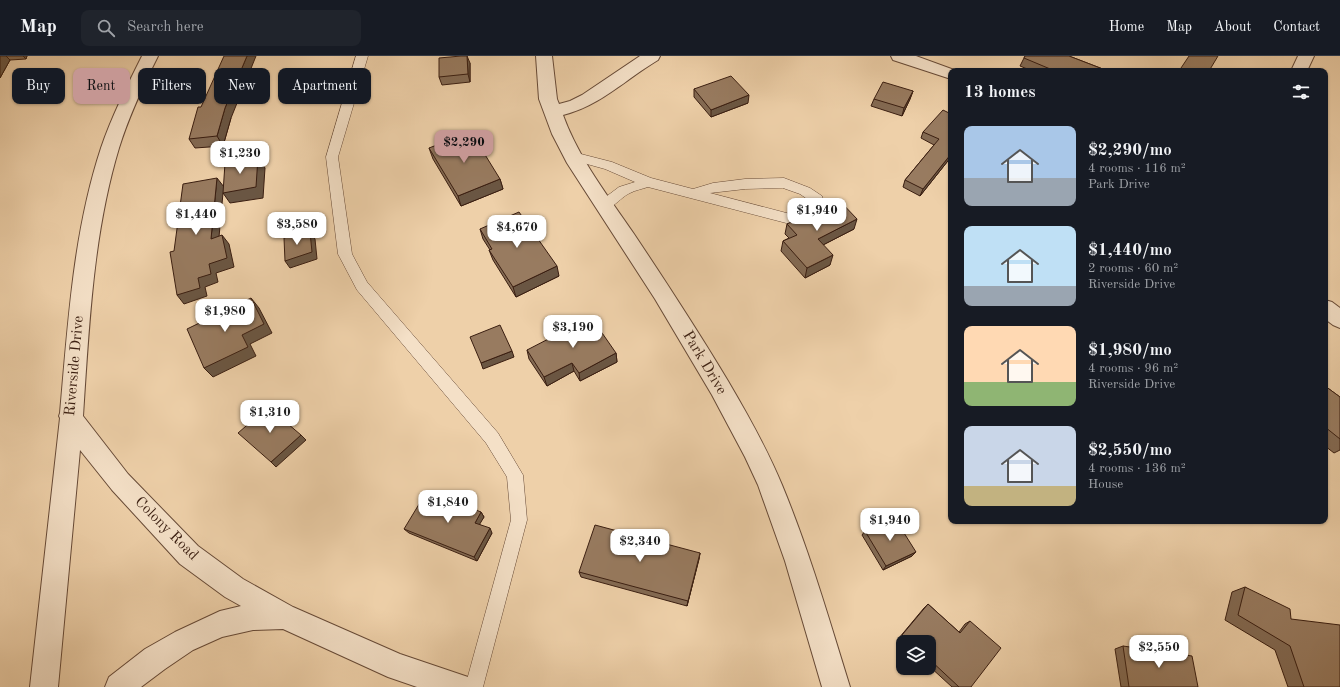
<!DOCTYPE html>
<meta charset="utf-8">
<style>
body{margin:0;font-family:"Old Standard TT",serif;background:#20242c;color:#f1f3f6;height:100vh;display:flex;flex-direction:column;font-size:15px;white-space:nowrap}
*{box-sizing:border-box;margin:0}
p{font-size:13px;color:#9ea1a6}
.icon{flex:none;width:22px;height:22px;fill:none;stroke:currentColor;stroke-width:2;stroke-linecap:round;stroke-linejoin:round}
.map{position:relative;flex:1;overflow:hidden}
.panel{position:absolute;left:948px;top:12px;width:380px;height:456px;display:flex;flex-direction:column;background:#171b24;border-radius:8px;box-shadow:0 1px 3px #0004}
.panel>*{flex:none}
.guide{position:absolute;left:12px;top:12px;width:380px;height:36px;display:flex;gap:8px}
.tools{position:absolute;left:896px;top:579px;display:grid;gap:8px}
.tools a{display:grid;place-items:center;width:40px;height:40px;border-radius:8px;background:#171b24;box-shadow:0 1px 3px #0004;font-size:20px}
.price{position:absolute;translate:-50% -34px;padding:0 9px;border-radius:8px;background:#fff;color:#222;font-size:13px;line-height:26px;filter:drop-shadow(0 1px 2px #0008)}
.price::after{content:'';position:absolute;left:50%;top:24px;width:12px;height:9px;margin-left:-6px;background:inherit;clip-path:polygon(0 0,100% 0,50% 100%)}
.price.on{background:#c59692;color:#111}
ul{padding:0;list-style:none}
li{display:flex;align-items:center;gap:12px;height:100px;padding:0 16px}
li span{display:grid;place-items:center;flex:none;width:112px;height:80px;border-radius:8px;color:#555}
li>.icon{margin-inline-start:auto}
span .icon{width:48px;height:48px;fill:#fffc;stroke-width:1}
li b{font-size:17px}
h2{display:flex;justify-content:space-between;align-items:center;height:48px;padding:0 16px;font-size:17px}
.chip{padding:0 14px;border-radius:8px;background:#171b24;box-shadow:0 1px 3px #0004;font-size:14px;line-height:36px}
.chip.on{background:#c59692;color:#111}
header{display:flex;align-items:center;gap:24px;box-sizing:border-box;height:56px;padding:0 20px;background:#171b24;border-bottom:1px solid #363941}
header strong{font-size:19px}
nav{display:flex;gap:22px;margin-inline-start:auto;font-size:14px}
.search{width:280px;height:36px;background:#20242c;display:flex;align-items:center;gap:10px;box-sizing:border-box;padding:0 14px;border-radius:8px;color:#9ea1a6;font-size:15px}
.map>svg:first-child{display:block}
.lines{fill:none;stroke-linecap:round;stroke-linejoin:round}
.lane-casing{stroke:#674a37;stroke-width:1}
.street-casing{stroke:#674a37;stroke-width:2}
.lane{fill:#f4e0c7;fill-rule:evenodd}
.street{fill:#f4e0c7;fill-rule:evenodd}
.wall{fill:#836a53;stroke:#3a1e11}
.shaded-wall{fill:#6a5643;stroke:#3a1e11}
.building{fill:#987b60;stroke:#3a1e11}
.labels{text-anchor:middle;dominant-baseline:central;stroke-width:3;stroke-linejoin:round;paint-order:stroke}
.street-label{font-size:15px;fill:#3a1e11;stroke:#f4e0c7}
</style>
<header>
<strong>Map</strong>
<div class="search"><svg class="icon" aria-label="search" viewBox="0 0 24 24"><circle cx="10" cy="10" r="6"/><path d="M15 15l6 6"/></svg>Search here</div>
<nav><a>Home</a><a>Map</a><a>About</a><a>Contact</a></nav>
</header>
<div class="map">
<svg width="1340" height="631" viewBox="0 0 1340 631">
<rect width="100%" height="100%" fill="#eed0a9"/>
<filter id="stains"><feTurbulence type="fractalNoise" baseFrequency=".005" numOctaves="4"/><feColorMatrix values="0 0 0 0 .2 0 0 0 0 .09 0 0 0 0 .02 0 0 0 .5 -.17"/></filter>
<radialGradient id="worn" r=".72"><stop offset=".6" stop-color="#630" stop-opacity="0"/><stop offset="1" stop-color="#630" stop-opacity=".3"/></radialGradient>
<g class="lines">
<g class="lane-casing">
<g id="lane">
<polygon points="356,0 368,0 338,101 352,198 367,226 498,377 523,419 527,464 483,631 465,631 511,464 507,421 486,387 357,234 338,198 326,101"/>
<path d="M573,96L612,106L651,122L693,133L713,127L745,123L784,122L810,132L822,140L823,143C818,158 809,164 794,169L648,131C642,133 636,134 630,137C619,142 612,156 599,152L598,149L599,146L619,131L635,126L605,113L569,103L567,100L569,97ZM783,132L800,138L810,145C807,152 801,156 794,159L710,137L745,133Z"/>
</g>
</g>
<g class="street-casing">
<g id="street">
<path d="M142,0H158C143,30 129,60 119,92C93,178 89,270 83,360L128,418L198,490L243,523L293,551L400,598L468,621L472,631H417L388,621L283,573L253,574L222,581L193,594L165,613L141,631H105L109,621L145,593L175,576L220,555L241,550L225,541L180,508L112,434L80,394L58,631H30L60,362L59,360L60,357C68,268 73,177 101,92C112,60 127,30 142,0Z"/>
<path d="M536,0H552L557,43L559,48L570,45L582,39L640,0H660L658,4C626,23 600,50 563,59C579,103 608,140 634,178C666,226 698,275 728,325C748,359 767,393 782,429C809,494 829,563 850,631H822L785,505L758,429L745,401L712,339L655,243L567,107L552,78L539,43Z"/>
<polygon points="891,0 916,0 957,15 951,15 951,23 893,4"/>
<polygon points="1298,0 1314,0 1307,15 1291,15"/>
<polygon points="1325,244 1332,246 1340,252 1340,272 1333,269 1325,263"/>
</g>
</g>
<use href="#lane" class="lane"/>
<use href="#street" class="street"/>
</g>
<g class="wall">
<polygon points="0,0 27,0 26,3 10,4 0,22"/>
<polygon points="1025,0 1069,0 1108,15 1032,15 1020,10"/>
<polygon points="470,7 470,26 442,29 439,21"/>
<polygon points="694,33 748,47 711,61 694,41"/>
<polygon points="913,35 910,43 902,60 871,50 874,43"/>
<polygon points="951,58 951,101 920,140 903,131 905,124 934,89 921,82 923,76"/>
<polygon points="231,62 223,90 195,92 189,83"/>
<polygon points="429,92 500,123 503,133 461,150 433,103"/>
<polygon points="787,168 854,173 823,189 830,209 805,222 781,195 783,185 789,182 785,178"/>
<polygon points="480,173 559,220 516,241 493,204 489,194 490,194 483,183"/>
<polygon points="527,294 616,297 617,306 580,325 574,315 547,330 529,303"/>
<polygon points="1325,330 1340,341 1340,394 1334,397 1325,390"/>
<polygon points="481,456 484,461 479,468 492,477 477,505 409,477 404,473"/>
<polygon points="865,475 916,496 912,500 883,514 862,479"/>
<polygon points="700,497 699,503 687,550 581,521 579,516"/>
<polygon points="1245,531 1291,563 1340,631 1288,631 1275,594 1225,564 1232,536"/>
<polygon points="928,548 959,576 965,568 970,565 971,631 952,631 929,610 929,586 903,586 899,582 924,552"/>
<polygon points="1123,590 1198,631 1121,631 1115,593"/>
</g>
<g class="shaded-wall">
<polygon points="0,0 6,0 10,4 0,22"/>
<polygon points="23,0 27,0 26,3"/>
<polygon points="247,0 256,0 231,62 223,90 217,80 225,52"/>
<polygon points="467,0 470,7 470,26 468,18"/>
<polygon points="913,35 910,43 902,60 904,52"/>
<polygon points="749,39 748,47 711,61 711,54"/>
<polygon points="951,98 951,101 920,140 923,133"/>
<polygon points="258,101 265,112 263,142 230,147 223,137 218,192 211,183 217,122 224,131"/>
<polygon points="500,123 503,133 461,150 458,140"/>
<polygon points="857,163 854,173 815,193 818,183"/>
<polygon points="310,176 315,183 317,203 290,212 285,205"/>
<polygon points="222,179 229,188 234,211 216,217 218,226 205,231 207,240 184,248 177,239 209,208"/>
<polygon points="833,199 830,209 805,222 807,212"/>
<polygon points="557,210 559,220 516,241 513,231"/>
<polygon points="251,242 259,252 272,277 250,288 256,300 213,321 204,312"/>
<polygon points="512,295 514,301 483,313 481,307"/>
<polygon points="616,297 617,306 580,325 579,317"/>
<polygon points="572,307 574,315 547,330 544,321"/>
<polygon points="301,379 306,384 276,411 271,406"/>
<polygon points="481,456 484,461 478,471 475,467"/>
<polygon points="490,472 492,477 477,505 474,501"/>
<polygon points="916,496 912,500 883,514 886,510"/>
<polygon points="700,497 699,503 687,550 688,545"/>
</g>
<g class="building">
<polygon points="224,0 247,0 225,52 217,80 189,83 198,51 201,51"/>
<polygon points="461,0 467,0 468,18 439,21 439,2"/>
<polygon points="1025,0 1069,0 1108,15 1055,15 1024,2"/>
<polygon points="1189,0 1218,0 1209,15 1179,15"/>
<polygon points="731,20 749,39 711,54 694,33"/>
<polygon points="883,26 913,35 904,52 874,43"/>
<polygon points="943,54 951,58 951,98 923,133 905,124 939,83 923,76"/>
<polygon points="471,76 500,123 458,140 429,92"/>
<polygon points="258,101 256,131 223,137 225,107"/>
<polygon points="217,122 211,183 222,179 227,202 209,208 211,218 198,222 200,232 177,239 170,196 174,195 183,128"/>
<polygon points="838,143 857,163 818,183 833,199 807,212 783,185 797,179 787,168"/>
<polygon points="519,156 557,210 513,231 489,194 492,193 480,173"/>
<polygon points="310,176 312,196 285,205 284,182"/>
<polygon points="251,242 264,268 242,279 248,291 204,312 187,273"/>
<polygon points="591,261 616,297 579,317 572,307 544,321 527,294"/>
<polygon points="500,269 512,295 481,307 470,281"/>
<polygon points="1325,330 1340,341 1340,383 1325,371"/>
<polygon points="268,351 301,379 271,406 238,377"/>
<polygon points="427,435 481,456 475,467 490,472 474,501 404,473"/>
<polygon points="894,461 916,496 886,510 865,475"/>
<polygon points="595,469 700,497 688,545 579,516"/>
<polygon points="1245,531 1290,553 1291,563 1340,569 1340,631 1304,631 1290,590 1238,559"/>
<polygon points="928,548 960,577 970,565 1001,592 971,631 959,631 929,603 929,586 910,586 902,579"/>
<polygon points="1123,590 1192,600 1198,631 1129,631"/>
</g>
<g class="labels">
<g class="street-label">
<text transform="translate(704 307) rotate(59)">Park Drive</text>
<text transform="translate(75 310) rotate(-85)">Riverside Drive</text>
<text transform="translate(166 473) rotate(45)">Colony Road</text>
</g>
</g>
<rect width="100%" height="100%" filter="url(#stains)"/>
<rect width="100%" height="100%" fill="url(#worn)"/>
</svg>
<div class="tools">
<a><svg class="icon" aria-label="layers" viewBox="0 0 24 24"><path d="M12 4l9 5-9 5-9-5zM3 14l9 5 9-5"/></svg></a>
</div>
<b class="price on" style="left:464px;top:108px">$2,290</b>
<b class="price" style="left:240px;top:119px">$1,230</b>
<b class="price" style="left:817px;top:176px">$1,940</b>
<b class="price" style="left:196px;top:180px">$1,440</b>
<b class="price" style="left:297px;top:190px">$3,580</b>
<b class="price" style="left:517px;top:193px">$4,670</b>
<b class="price" style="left:225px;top:277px">$1,980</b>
<b class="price" style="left:573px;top:293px">$3,190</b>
<b class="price" style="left:270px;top:378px">$1,310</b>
<b class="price" style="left:448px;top:468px">$1,840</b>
<b class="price" style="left:890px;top:486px">$1,940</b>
<b class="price" style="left:640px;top:507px">$2,340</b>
<b class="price" style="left:1159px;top:613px">$2,550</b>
<div class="guide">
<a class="chip">Buy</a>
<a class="chip on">Rent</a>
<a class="chip">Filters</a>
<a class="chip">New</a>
<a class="chip">Apartment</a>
</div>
<section class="panel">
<h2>13 homes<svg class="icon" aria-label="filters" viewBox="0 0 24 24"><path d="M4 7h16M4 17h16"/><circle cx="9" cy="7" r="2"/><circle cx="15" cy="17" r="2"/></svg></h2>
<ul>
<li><span style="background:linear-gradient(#a9c7e8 65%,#9aa5b1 0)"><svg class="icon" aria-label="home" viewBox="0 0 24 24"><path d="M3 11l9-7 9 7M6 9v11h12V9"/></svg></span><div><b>$2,290/mo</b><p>4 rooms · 116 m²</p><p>Park Drive</p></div></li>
<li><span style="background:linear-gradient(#bfe0f5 75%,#9aa5b1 0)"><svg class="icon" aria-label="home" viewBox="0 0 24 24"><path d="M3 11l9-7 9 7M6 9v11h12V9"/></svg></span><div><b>$1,440/mo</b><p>2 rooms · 60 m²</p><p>Riverside Drive</p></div></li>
<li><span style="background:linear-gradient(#ffd9b3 70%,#8fb573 0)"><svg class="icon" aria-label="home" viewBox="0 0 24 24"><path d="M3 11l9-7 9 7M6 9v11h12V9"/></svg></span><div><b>$1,980/mo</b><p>4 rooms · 96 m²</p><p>Riverside Drive</p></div></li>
<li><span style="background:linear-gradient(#c9d6e8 75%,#c2b280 0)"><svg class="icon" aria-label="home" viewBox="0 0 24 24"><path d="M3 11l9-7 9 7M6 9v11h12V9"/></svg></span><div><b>$2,550/mo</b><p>4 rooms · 136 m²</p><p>House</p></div></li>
</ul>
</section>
</div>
